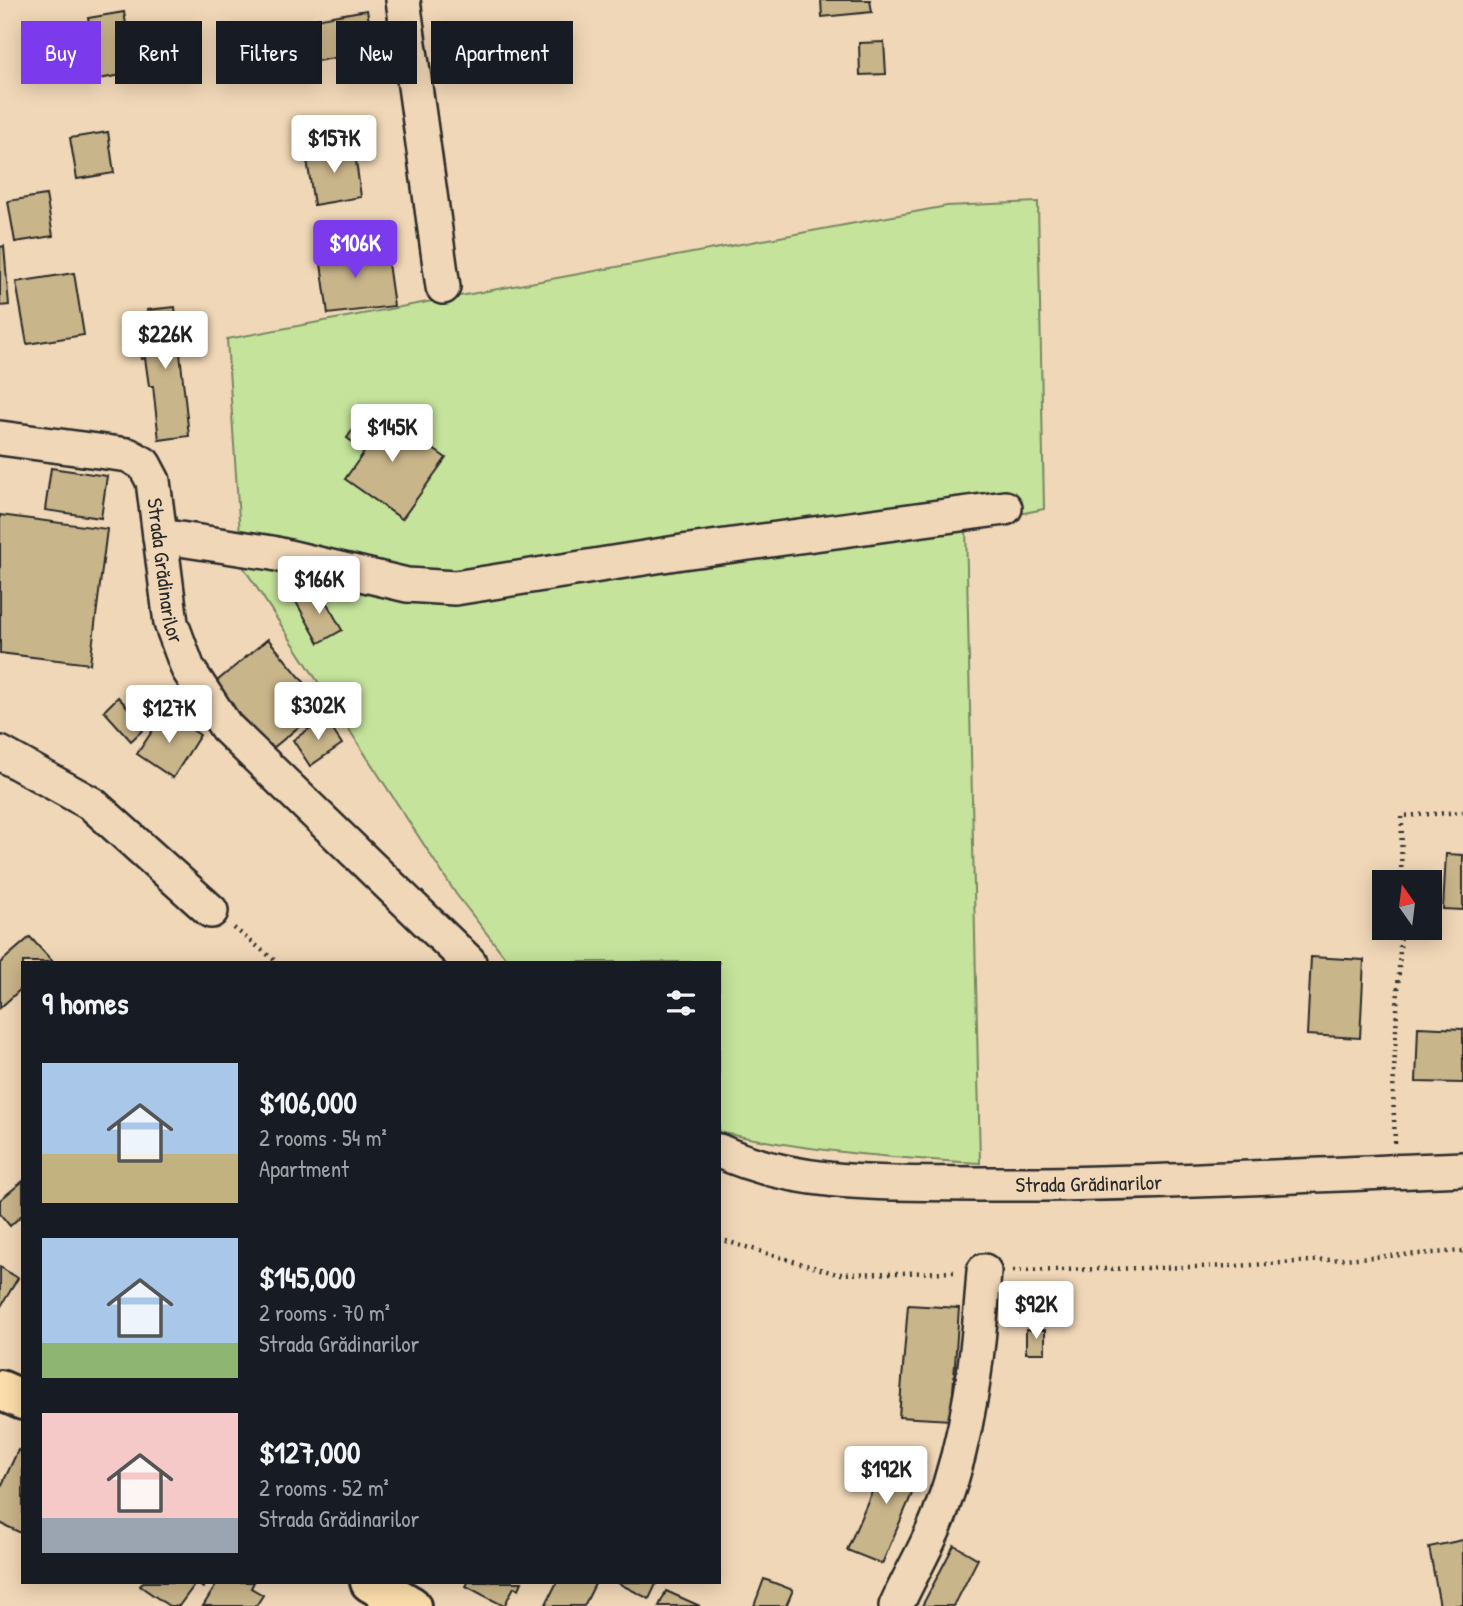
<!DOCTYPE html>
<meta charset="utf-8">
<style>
body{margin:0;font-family:"Patrick Hand",sans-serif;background:#20242c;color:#f1f3f6;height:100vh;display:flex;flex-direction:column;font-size:26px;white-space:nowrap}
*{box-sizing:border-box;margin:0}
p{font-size:23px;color:#9ea1a6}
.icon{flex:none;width:38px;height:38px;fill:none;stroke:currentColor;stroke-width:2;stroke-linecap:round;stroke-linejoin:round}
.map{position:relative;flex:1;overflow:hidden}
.details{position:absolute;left:21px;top:961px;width:700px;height:623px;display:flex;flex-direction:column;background:#171b24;border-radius:0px;box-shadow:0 4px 18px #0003}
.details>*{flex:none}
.hud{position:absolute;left:21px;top:21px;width:700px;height:63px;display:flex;gap:14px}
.needle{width:46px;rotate:346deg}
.buttons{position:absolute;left:1372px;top:870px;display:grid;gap:14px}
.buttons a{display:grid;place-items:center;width:70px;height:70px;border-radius:0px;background:#171b24;box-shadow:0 4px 18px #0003;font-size:35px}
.price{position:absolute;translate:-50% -60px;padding:0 16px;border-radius:7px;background:#fff;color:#222;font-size:23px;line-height:46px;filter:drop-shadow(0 2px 4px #0008)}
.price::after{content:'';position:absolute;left:50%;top:42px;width:21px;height:16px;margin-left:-10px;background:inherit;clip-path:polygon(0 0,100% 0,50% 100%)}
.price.selected{background:#7c3aed;color:#fff}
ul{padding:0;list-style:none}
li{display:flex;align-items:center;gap:21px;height:175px;padding:0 21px}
li span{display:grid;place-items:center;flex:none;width:196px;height:140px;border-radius:0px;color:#555}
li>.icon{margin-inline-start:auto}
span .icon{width:84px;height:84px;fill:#fffc;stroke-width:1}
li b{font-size:30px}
h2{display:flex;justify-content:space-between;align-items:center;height:84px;padding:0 21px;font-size:30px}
.pill{padding:0 24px;border-radius:0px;background:#171b24;box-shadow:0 4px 18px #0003;font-size:24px;line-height:63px}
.pill.selected{background:#7c3aed;color:#fff}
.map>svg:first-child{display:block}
.green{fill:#c5e39b;stroke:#788763;stroke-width:2}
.building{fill:#c9b58a;stroke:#2b2b2b;stroke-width:2}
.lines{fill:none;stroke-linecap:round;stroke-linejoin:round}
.minor-casing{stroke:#2b2b2b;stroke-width:38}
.major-casing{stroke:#2b2b2b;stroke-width:44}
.path{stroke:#2b2b2b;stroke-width:4.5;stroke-dasharray:2 5;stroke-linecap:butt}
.minor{stroke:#f0d7b7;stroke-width:33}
.major{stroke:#fbddab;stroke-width:38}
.labels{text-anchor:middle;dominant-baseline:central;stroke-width:5;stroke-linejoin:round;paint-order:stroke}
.street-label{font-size:21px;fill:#2b2b2b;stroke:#f0d7b7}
</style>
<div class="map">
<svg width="1463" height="1606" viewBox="0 0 1463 1606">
<rect width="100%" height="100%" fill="#f0d7b7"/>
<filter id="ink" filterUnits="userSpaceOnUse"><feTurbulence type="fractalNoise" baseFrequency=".0143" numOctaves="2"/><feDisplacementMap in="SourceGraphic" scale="14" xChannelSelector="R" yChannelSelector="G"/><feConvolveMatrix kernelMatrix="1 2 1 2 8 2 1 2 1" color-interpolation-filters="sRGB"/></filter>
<g filter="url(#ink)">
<path class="green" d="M1038,202L1044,509L966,525L980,1163C891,1158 806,1151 719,1132V962H509L456,894L242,565L227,339L947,206Z"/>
<g class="building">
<polygon points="821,0 870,0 872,12 822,17"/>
<polygon points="367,10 374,51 311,62 304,21"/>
<polygon points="124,12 134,73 98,79 88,18"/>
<polygon points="884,42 886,74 860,75 859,43"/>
<polygon points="108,132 114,173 77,179 70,138"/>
<polygon points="354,146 361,197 314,205 306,153"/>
<polygon points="46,195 53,236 15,242 8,201"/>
<polygon points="363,243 366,260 387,256 394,306 328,314 319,249"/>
<polygon points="4,246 9,305 0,306 0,247"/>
<polygon points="74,273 84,335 27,344 16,282"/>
<polygon points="175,307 189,436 159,440 153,386 149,386 145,358 141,359 137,322 148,321 147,310"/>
<polygon points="363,415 378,426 386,416 446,458 402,519 345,479 365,451 347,438"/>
<polygon points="51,468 107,476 101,518 45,510"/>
<polygon points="0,515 107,529 90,664 0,653"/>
<polygon points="319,589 342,630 319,643 296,602"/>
<polygon points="268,639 324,706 267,753 211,686"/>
<polygon points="118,697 146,727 131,741 104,711"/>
<polygon points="165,712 200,735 173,778 137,754"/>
<polygon points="325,718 342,744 310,766 293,740"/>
<polygon points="1446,854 1463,855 1463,910 1443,909"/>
<polygon points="30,937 53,962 23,962 23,987 0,1008 0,963"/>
<polygon points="1311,957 1364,960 1360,1038 1307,1035"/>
<polygon points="1418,1027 1463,1029 1463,1083 1416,1082"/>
<polygon points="23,1181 23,1214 10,1226 0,1214 0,1200"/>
<polygon points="0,1267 18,1278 0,1308"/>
<polygon points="908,1305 959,1308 951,1420 899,1417"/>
<rect x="1026" y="1330" width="19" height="23"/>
<polygon points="890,1449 925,1463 882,1564 847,1550"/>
<polygon points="18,1450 23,1452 23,1534 0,1523 0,1489"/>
<polygon points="1463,1540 1463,1605 1440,1606 1429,1547"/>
<polygon points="954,1545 978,1559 954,1606 922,1606"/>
<polygon points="764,1579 793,1590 786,1606 754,1606"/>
<polygon points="143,1582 208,1582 203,1588 196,1583 179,1606 169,1606 140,1586"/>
<polygon points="218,1582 254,1582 251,1588 263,1595 256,1606 203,1606"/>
<polygon points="468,1582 522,1582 519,1589 514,1587 504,1606 466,1586"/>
<polygon points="557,1582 592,1582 595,1584 584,1606 545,1606"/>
<polygon points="616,1582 657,1582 649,1599"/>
<polygon points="666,1591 700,1606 659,1606"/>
</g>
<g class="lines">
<g class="minor-casing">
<g id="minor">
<polyline points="403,0 443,287"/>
<path id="s1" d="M0,438L128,455L144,464L153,481L171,623L188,669L226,727L469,962"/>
<polyline points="160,536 272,553 407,585 455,588 682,552 1005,508"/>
<polyline points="0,753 92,804 211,911"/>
<path id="s2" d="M719,1151C800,1188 893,1183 980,1184C1142,1185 1302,1175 1463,1169"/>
<path d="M896,1606C910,1575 928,1546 940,1514C970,1432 978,1358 984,1271"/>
</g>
</g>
<g class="major-casing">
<g id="major">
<polyline points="0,1390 23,1400"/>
<polyline points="370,1582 411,1606"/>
</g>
</g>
<g class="path">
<polyline points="1401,882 1402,816 1463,812"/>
<polyline points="234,928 277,962"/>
<polyline points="1395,1143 1393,1093 1401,928"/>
<polyline points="719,1239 837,1274 955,1272"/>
<polyline points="1013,1271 1236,1266 1463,1251"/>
</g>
<use href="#minor" class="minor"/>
<use href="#major" class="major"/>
</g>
</g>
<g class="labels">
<g class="street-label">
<text stroke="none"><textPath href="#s1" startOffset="257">Strada Grădinarilor</textPath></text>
<text stroke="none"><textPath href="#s2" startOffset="374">Strada Grădinarilor</textPath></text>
</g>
</g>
</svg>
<div class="buttons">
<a><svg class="needle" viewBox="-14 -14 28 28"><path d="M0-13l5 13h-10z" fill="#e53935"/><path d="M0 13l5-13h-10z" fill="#9ea1a6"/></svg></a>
</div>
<b class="price" style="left:334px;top:175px">$157K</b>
<b class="price selected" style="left:355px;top:280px">$106K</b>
<b class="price" style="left:165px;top:371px">$226K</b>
<b class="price" style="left:392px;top:464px">$145K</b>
<b class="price" style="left:319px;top:616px">$166K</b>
<b class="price" style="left:318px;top:742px">$302K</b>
<b class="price" style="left:169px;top:745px">$127K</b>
<b class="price" style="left:1036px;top:1341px">$92K</b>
<b class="price" style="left:886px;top:1506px">$192K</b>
<div class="hud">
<a class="pill selected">Buy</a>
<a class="pill">Rent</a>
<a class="pill">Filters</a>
<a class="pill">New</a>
<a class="pill">Apartment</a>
</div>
<section class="details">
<h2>9 homes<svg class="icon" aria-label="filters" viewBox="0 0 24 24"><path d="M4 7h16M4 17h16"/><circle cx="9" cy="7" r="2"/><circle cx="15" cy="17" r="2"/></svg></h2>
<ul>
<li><span style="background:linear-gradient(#a9c7e8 65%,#c2b280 0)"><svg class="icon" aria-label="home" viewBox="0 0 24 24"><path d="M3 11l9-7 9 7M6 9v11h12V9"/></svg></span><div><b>$106,000</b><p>2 rooms · 54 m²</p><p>Apartment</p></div></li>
<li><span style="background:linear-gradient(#a9c7e8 75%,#8fb573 0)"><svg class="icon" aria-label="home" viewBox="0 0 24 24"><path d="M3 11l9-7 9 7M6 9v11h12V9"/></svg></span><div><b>$145,000</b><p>2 rooms · 70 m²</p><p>Strada Grădinarilor</p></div></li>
<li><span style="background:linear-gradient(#f6c9c9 75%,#9aa5b1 0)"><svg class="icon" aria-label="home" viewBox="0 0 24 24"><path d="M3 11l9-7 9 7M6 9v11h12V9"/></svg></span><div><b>$127,000</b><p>2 rooms · 52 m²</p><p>Strada Grădinarilor</p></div></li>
</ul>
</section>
</div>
